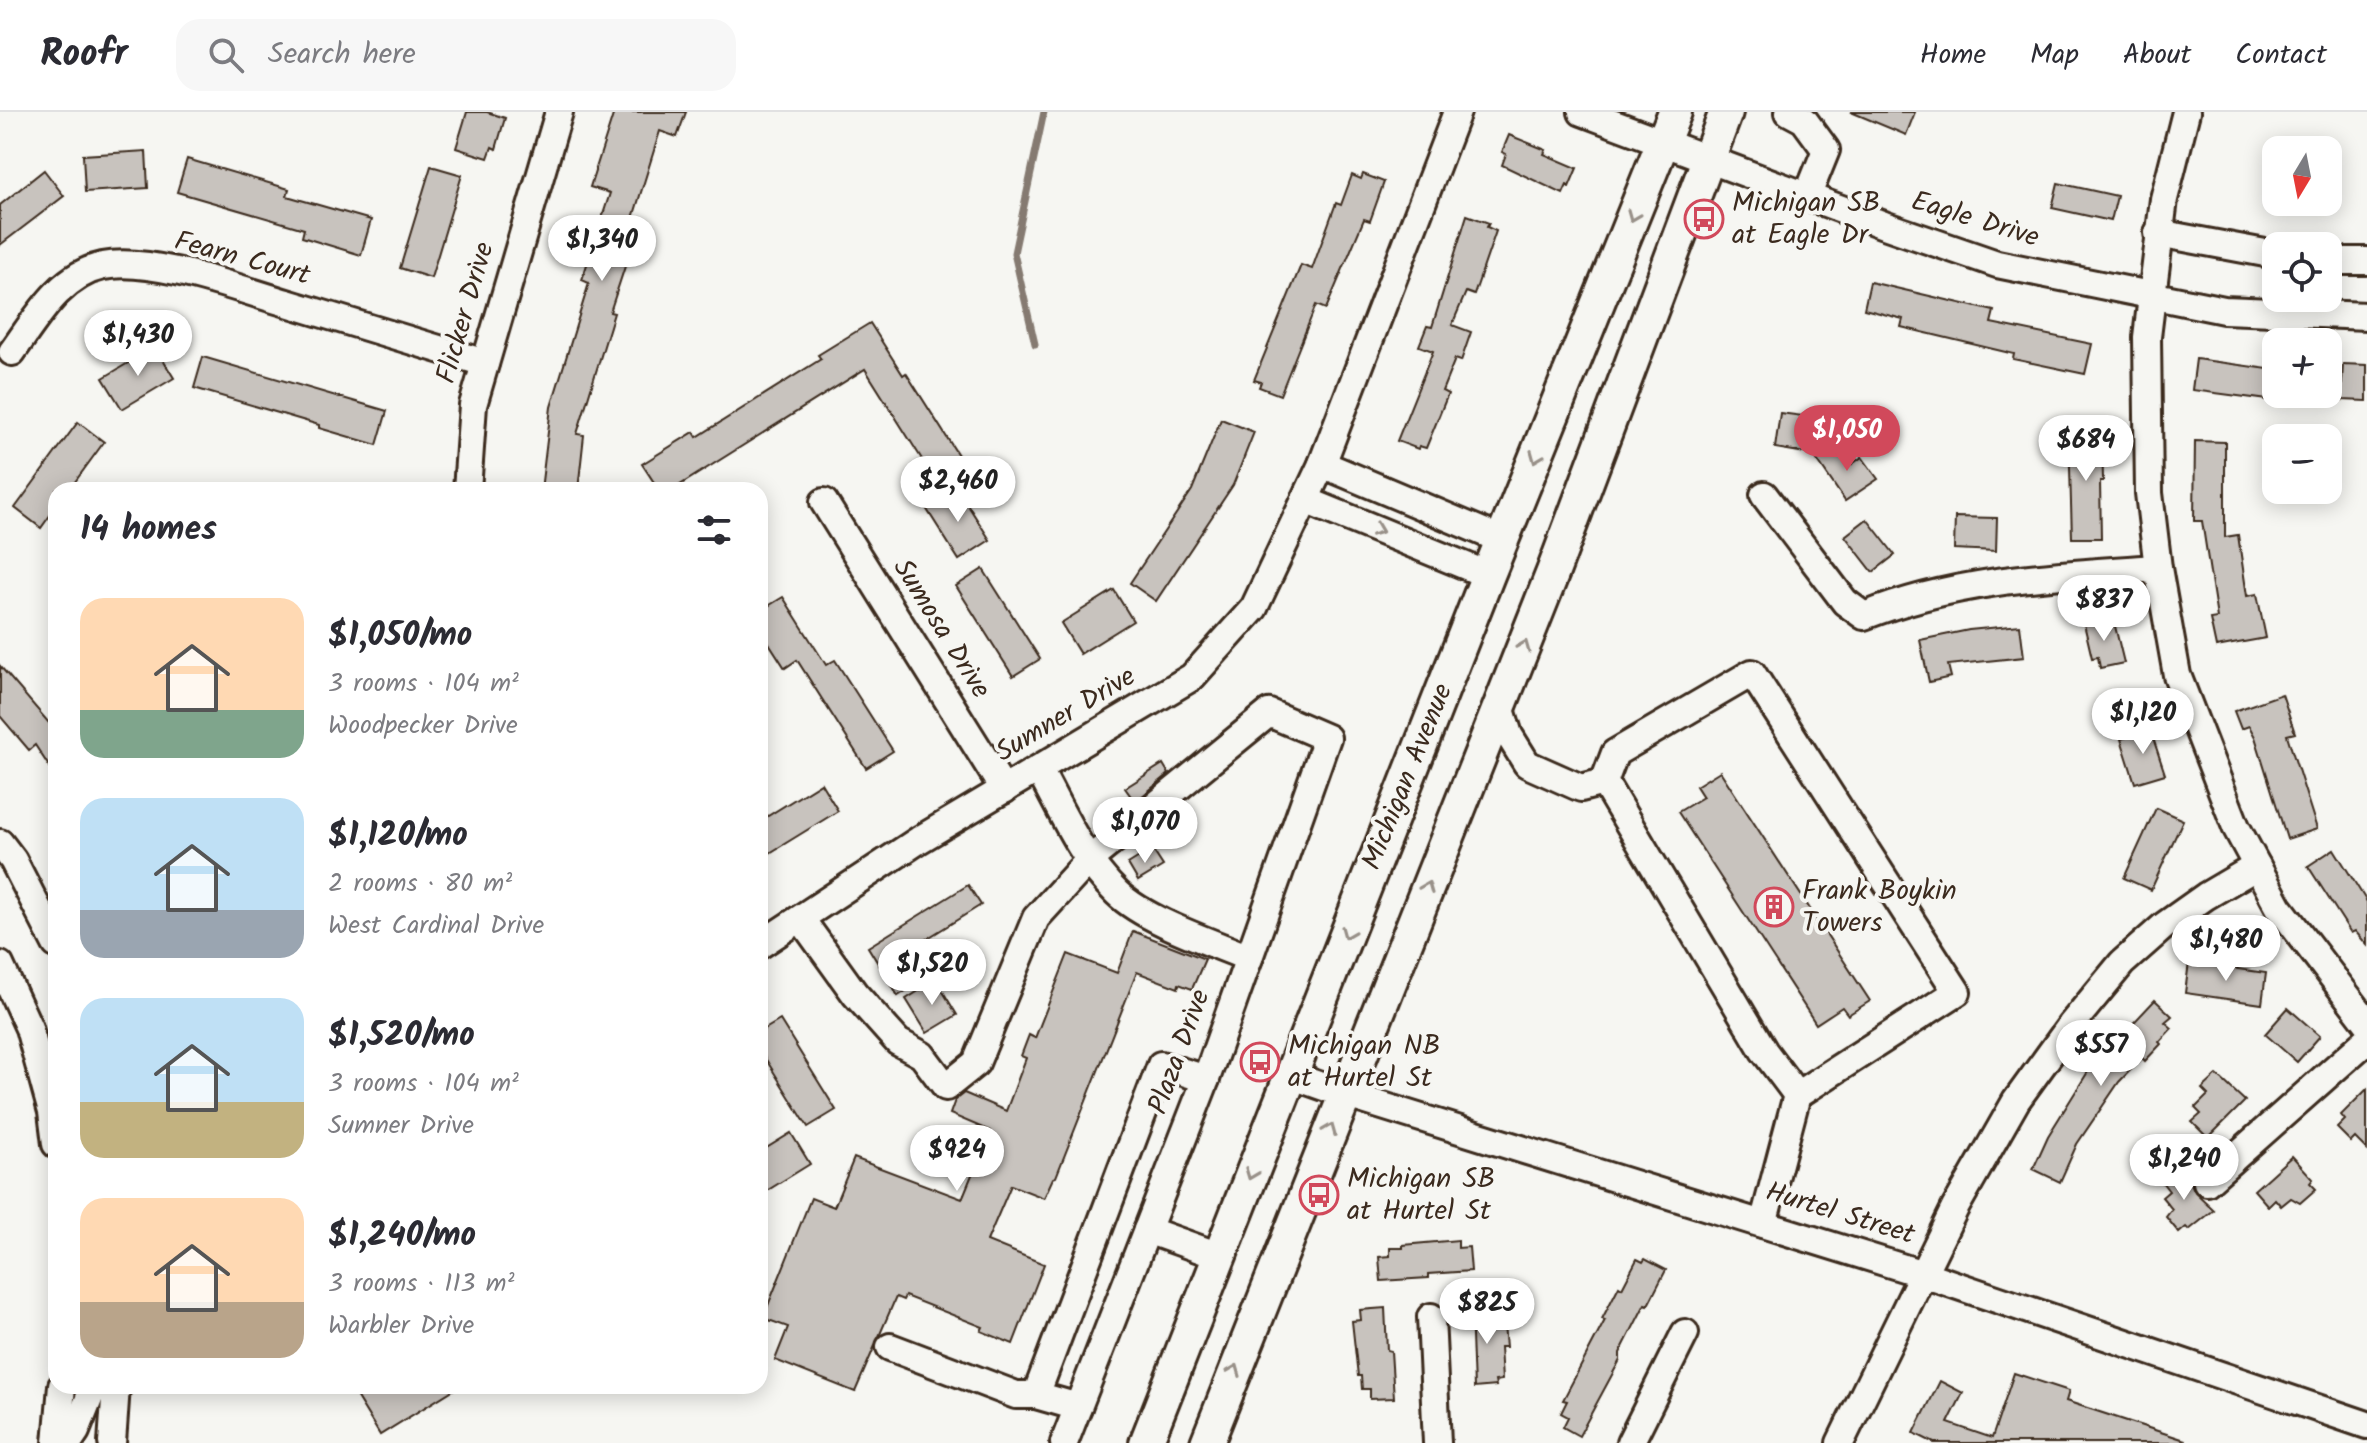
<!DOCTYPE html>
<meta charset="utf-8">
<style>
body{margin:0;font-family:Kalam,sans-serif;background:#f7f7f7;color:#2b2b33;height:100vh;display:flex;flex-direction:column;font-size:30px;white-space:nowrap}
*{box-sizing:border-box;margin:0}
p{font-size:26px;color:#7c7c81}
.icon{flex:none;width:44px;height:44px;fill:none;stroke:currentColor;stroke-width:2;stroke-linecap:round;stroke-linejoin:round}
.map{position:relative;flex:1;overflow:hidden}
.sheet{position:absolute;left:48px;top:370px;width:720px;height:912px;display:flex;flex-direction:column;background:#fff;border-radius:24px;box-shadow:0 4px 20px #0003}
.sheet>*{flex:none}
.needle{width:52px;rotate:190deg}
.buttons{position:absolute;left:2262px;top:24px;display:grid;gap:16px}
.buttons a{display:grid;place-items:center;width:80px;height:80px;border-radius:16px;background:#fff;box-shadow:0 4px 20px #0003;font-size:40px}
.price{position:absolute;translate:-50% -68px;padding:0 18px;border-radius:28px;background:#fff;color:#222;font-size:26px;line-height:52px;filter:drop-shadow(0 2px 4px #0008)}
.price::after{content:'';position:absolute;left:50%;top:48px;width:24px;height:18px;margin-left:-12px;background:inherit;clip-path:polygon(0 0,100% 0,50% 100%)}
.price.on{background:#d1495b;color:#fff}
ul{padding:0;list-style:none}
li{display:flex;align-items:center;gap:24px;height:200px;padding:0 32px}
li span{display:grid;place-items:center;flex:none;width:224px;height:160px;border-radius:24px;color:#555}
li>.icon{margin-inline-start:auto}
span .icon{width:96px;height:96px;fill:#fffc;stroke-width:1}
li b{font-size:34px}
h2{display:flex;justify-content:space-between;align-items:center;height:96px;padding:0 32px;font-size:34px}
header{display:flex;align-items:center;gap:48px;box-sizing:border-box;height:112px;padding:0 40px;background:#fff;border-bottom:2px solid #e1e1e2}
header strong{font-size:38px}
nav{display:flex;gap:44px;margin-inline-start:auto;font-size:28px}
.search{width:560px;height:72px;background:#f7f7f7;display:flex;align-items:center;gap:20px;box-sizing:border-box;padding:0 28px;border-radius:24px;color:#7c7c81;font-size:30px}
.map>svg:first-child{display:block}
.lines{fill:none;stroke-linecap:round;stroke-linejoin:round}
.stream{stroke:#857a71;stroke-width:7}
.building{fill:#c8c3be;stroke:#3b2a1e;stroke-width:2}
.minor-casing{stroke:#3b2a1e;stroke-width:32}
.major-casing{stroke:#3b2a1e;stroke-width:38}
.minor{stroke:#f6f6f2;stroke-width:26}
.major{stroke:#f6f6f2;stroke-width:32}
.oneway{stroke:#989088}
.labels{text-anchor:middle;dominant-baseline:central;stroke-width:8;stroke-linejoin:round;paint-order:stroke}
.poi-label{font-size:28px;fill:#3b2a1e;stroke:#f6f6f2;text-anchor:start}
.street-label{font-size:28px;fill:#3b2a1e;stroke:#f6f6f2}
</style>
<header>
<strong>Roofr</strong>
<div class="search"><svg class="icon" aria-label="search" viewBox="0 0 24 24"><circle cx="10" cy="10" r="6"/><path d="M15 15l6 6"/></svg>Search here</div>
<nav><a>Home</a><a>Map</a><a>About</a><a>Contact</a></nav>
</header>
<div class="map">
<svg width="2367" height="1331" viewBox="0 0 2367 1331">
<rect width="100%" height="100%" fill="#f6f6f2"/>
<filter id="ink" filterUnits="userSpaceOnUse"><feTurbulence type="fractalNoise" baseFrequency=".0125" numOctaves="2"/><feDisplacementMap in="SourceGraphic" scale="16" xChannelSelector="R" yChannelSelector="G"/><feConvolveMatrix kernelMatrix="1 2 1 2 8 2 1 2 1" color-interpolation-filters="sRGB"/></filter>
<g filter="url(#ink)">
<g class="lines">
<polyline class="stream" points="1035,232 1014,141 1044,0"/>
</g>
<g class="building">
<polygon points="467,0 487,0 505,6 496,37 492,35 488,46 456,36"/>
<polygon points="614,0 686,0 677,25 660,19 629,119 636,121 610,200 614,201 577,322 584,323 578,378 541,378 551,295 589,171 582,168 610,81 590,75"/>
<polygon points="1851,0 1915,0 1906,23"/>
<polygon points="1509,23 1546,38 1544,42 1577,56 1569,75 1567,73 1563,82 1502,53 1506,42 1502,40"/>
<polygon points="146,39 148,76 85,80 83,43"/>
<polygon points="187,47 289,77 287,84 371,108 361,143 302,125 304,117 177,80"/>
<polygon points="431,54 462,63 431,166 400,156"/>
<polygon points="44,58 64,84 0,133 0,93"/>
<polygon points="1363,62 1384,70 1370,109 1364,107 1326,197 1316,193 1280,283 1259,275 1261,270 1254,268 1301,153 1312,157 1336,91 1341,93 1352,63 1361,67"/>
<polygon points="2058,71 2117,84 2111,109 2052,96"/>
<polygon points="1467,103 1489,111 1487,115 1496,119 1474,183 1466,180 1452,213 1471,220 1461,249 1455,247 1442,279 1448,282 1426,336 1419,334 1418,337 1397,329 1433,239 1419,234 1427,214 1432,215"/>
<polygon points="1870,170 1994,199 1991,211 2092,232 2085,262 2013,247 2014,242 1901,215 1903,207 1864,197"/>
<polygon points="870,211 903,263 906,261 963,351 935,368 865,257 672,378 659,378 642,352 694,320 697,325 821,247 818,243"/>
<polygon points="155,235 174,266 122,297 103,266"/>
<polygon points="203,245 387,299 377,333 319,316 319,313 194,276"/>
<polygon points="2196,247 2276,258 2276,289 2192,278"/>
<polygon points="2343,252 2367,253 2367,289 2341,288"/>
<polygon points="1780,301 1811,305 1806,341 1775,336"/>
<polygon points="1221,307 1254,320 1233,373 1156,489 1130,471 1192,378"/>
<polygon points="78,310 104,330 69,378 56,378 56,395 41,416 15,396"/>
<polygon points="2102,319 2103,369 2100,369 2101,426 2072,426 2069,320"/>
<polygon points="2195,329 2225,330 2225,425 2238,423 2247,484 2257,482 2266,526 2216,535 2210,507 2217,506 2202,409 2194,409"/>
<polygon points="1839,333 1852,352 1862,345 1878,367 1845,389 1817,348"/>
<polygon points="957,376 990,428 959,448 926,396"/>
<polygon points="1955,405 1997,406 1996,439 1954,437"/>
<polygon points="1867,407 1895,443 1873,460 1845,424"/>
<polygon points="983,457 1040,547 1013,564 956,474"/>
<polygon points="1114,478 1133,509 1080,542 1061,511"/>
<polygon points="783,485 826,553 835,548 893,639 866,656 797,548 785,556 760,517 760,499"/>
<polygon points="2113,506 2124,551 2100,556 2098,545 2092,546 2084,512"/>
<polygon points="2020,513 2024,545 1948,553 1951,565 1929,570 1920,528 1969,518"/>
<polygon points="0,554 56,619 56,665 35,633 29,638 0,604"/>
<polygon points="2282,582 2295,621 2287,623 2317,717 2287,727 2255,625 2249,614 2241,617 2234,599"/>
<polygon points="2150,617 2165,662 2135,671 2121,627"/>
<polygon points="1163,652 1169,662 1135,690 1125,676"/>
<polygon points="1720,659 1870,889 1848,903 1842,895 1816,912 1678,700 1703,685 1696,674"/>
<polygon points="821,671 838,699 760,747 760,709"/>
<polygon points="2156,696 2183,708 2151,778 2124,766"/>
<polygon points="1152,737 1163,754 1138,769 1128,752"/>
<polygon points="2334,737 2367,790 2367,833 2355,819 2351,821 2308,754"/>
<polygon points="968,773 981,793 899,844 916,872 898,884 868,835"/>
<polygon points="1133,819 1205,847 1192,877 1179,872 1178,876 1137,860 1056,1065 1053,1066 1044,1086 1011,1073 987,1129 1044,1152 1013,1232 981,1219 983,1215 905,1184 903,1188 896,1185 855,1280 775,1248 788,1215 763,1206 811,1086 834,1095 854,1046 962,1087 990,1019 950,1002 955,988 964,981 1006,999 1026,946 1021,944 1029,923 1035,926 1068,842 1117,861"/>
<polygon points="2189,850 2266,861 2262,892 2185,881"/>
<polygon points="936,868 957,903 927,921 906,887"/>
<polygon points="2155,888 2172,904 2165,910 2172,916 2159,930 2161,932 2145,949 2142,946 2119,970 2077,1032 2060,1070 2033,1057 2048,1024 2089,958"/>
<polygon points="2288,896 2320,924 2297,950 2265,922"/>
<polygon points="780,908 836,998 808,1015 760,938 760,920"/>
<polygon points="2217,963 2245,989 2208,1026 2192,1010 2201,1002 2195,996 2208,983 2202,977"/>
<polygon points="2367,977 2367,1038 2355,1026 2351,1030 2337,1016 2345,1008 2341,1003"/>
<polygon points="791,1021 810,1052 760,1083 760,1040"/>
<polygon points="2292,1044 2313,1067 2310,1071 2316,1077 2300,1091 2291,1086 2281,1094 2275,1087 2268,1094 2254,1078"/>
<polygon points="2178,1056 2191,1071 2195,1080 2214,1098 2189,1118 2186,1115 2179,1121 2166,1105 2172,1097 2162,1085 2169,1079 2162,1070"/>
<polygon points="1458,1128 1458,1136 1469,1135 1471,1159 1428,1162 1428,1166 1381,1169 1379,1145 1390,1144 1390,1136 1403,1136 1403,1133"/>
<polygon points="1637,1147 1643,1150 1645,1147 1666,1158 1648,1193 1645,1192 1620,1241 1620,1248 1579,1324 1563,1315 1568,1305 1561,1301 1567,1289 1563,1288 1605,1208 1602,1207 1619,1174 1622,1176"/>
<polygon points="1495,1195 1496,1201 1503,1200 1506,1235 1500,1235 1502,1268 1495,1269 1496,1274 1474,1276 1471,1197"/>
<polygon points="1385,1196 1387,1238 1391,1239 1394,1286 1370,1287 1370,1277 1362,1277 1361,1264 1358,1264 1352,1209 1361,1208 1360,1198"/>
<polygon points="2014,1261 2069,1279 2066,1289 2185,1328 2184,1331 1934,1331 1914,1321 1940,1269 1963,1281 1948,1311 1992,1326"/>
<polygon points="350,1274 459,1274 380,1323"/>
</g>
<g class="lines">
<g class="minor-casing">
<g id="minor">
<polyline points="1582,0 1884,113 1997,152 2224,198 2367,204"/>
<polyline points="1789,0 1804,8 1826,38 1807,85"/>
<polyline points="2186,0 2164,87 2147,225 2149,381 2158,456 2177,563 2236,715 2279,795 2367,910"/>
<polyline points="2158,121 2276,143"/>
<polyline points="2328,149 2367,149"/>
<path d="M12,240C36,207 60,163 103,154C151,144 239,177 287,191C353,211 419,231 485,251"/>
<polyline points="1322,352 1502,428"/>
<polyline points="467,378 473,293 559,0"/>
<path d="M1764,383L1845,490L1864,504C1959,466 2057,463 2158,456"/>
<polyline points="1305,388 1488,463"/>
<polyline points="824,390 1004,678"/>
<polyline points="1500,594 1509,623 1527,652 1581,676 1604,670 1615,641 1752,561 1957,880 1797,983 1763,1112"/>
<path d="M1039,658C1062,700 1082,747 1117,781C1146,809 1211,830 1249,846"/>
<polyline points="1604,670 1764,939 1797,983"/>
<polyline points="0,731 13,748 56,832"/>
<polyline points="801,807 855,882 898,930 922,943 946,975 976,951 1036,806 1089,748 1269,601 1327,626 1206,967 1064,1331"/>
<polyline points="760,833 919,728 1192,565 1254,496 1322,352 1457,0"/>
<polyline points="0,853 29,916 52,1000 56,1032"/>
<polyline points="1290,963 1344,982 1923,1162 2367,1313"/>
<polyline points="2207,1070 2367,928"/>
<polyline points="1147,1118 1219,1144"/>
<polyline points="1431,1205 1437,1331"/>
<polyline points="890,1235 1016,1283 1036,1283 1078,1295"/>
<polyline points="1036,1283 1161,953 1206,967"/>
<polyline points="57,1331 62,1274"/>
<polyline points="68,1331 76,1319 94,1274"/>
<polyline points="112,1331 116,1274"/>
<polyline points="1630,1331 1685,1221"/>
<polyline points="1840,1331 1955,1096 2016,989 2071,913 2122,851 2165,813 2206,784 2257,754"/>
</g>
</g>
<g class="major-casing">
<g id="major">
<polyline points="1146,1331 1488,463 1675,0"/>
<polyline points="1207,1331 1553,460 1726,0"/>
</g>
</g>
<use href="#minor" class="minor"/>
<use href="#major" class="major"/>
</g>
<defs><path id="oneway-chevron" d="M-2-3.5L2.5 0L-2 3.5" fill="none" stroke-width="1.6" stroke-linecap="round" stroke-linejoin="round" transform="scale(2)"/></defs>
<g class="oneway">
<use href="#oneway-chevron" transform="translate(1633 104) rotate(112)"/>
<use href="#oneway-chevron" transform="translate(1536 345) rotate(112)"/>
<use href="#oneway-chevron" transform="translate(1378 418) rotate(22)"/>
<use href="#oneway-chevron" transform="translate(1524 534) rotate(-68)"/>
<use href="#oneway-chevron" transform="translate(1427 775) rotate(-68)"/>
<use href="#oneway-chevron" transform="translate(1347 821) rotate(112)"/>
<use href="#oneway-chevron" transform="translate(1330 1017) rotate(-68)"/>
<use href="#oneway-chevron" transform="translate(1251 1062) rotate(111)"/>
<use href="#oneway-chevron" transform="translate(1235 1258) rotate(-68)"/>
</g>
</g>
<defs>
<g id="bus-ring" transform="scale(2)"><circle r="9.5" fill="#f6f6f2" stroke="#d1495b" stroke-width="1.5"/><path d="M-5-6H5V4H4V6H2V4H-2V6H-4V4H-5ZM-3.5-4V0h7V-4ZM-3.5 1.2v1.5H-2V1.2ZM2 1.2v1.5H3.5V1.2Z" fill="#d1495b"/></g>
<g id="building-ring" transform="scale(2)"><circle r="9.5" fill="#f6f6f2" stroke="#d1495b" stroke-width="1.5"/><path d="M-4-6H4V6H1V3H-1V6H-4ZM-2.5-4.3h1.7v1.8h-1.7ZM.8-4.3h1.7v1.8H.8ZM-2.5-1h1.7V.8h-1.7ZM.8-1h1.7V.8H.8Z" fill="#d1495b"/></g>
</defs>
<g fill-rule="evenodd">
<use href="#bus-ring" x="1704" y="107"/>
<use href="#building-ring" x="1774" y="795"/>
<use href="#bus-ring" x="1260" y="950"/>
<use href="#bus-ring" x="1319" y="1083"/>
</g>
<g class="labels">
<g class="poi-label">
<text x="1732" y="91">Michigan SB<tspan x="1732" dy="32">at Eagle Dr</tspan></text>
<text x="1802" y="779">Frank Boykin<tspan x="1802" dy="32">Towers</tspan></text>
<text x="1288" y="934">Michigan NB<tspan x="1288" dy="32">at Hurtel St</tspan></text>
<text x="1347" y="1067">Michigan SB<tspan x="1347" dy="32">at Hurtel St</tspan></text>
</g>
<g class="street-label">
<text transform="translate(1975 108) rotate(17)">Eagle Drive</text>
<text transform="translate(242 147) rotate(15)">Fearn Court</text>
<text transform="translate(466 201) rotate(-74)">Flicker Drive</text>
<text transform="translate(941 517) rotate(58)">Sumosa Drive</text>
<text transform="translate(1066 603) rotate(-31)">Sumner Drive</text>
<text transform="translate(1408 665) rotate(-68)">Michigan Avenue</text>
<text transform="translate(1180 940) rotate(-70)">Plaza Drive</text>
<text transform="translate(1840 1102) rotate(17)">Hurtel Street</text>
</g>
</g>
</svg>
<div class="buttons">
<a><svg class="needle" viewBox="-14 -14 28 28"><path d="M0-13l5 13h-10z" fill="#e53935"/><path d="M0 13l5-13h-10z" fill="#7c7c81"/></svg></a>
<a><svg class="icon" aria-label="locate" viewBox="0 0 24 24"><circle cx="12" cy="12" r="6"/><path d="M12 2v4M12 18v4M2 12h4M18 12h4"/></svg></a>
<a>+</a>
<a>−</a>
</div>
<b class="price" style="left:602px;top:171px">$1,340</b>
<b class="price" style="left:138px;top:266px">$1,430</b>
<b class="price on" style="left:1847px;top:361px">$1,050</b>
<b class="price" style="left:2086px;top:371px">$684</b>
<b class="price" style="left:958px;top:412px">$2,460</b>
<b class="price" style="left:2104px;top:531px">$837</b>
<b class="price" style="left:2143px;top:644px">$1,120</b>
<b class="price" style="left:1145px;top:753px">$1,070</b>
<b class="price" style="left:2226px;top:871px">$1,480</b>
<b class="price" style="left:932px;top:895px">$1,520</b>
<b class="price" style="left:2101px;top:976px">$557</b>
<b class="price" style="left:957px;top:1081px">$924</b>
<b class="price" style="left:2184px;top:1090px">$1,240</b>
<b class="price" style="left:1487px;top:1234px">$825</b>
<section class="sheet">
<h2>14 homes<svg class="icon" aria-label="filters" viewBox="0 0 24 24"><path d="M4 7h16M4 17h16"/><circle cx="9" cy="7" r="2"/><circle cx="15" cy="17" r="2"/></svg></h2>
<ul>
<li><span style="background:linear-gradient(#ffd9b3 70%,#7fa58c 0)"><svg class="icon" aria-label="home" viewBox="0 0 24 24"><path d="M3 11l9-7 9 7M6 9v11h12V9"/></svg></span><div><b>$1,050/mo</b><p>3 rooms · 104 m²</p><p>Woodpecker Drive</p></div></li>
<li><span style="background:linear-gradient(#bfe0f5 70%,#9aa5b1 0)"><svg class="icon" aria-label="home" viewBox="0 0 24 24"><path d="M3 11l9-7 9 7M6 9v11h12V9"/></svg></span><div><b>$1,120/mo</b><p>2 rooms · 80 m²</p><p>West Cardinal Drive</p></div></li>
<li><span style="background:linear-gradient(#bfe0f5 65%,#c2b280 0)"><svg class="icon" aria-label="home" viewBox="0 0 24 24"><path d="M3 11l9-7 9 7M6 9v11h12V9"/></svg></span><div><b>$1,520/mo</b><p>3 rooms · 104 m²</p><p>Sumner Drive</p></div></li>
<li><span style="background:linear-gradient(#ffd9b3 65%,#b9a48a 0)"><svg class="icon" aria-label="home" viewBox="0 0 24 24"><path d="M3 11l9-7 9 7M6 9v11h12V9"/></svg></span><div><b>$1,240/mo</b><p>3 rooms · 113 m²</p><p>Warbler Drive</p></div></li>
</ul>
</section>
</div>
